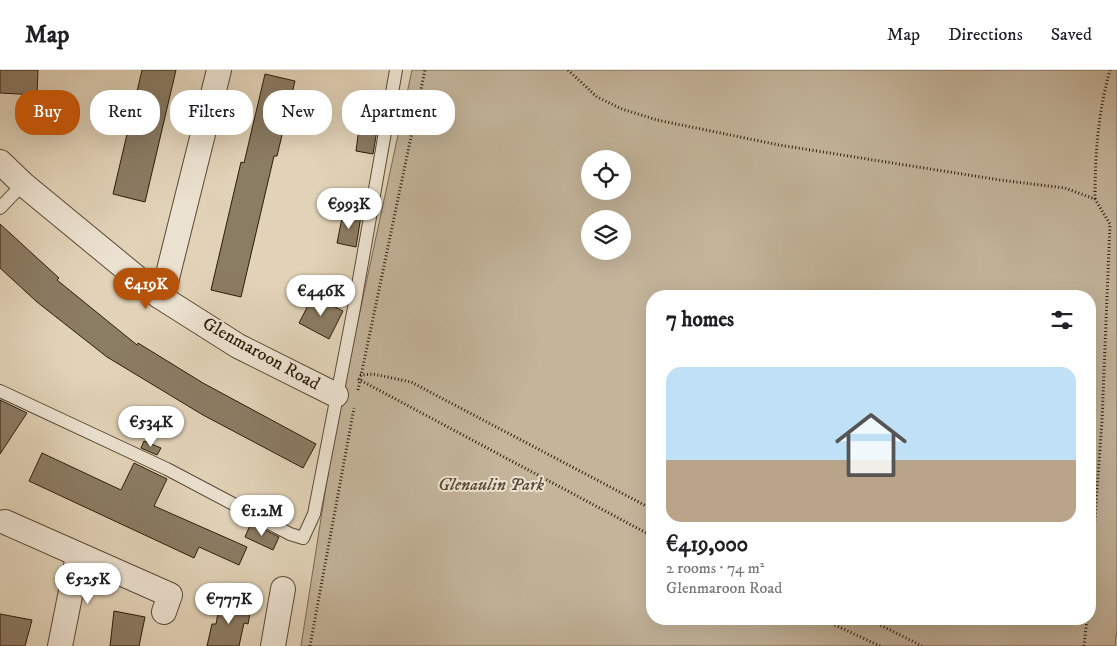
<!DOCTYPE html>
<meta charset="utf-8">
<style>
body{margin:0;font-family:"IM FELL DW Pica",serif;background:#f2f2f2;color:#202124;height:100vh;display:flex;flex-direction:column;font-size:19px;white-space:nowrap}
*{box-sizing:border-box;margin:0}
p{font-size:16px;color:#757577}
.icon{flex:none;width:28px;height:28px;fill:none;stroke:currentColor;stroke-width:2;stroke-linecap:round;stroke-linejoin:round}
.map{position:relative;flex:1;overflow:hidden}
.details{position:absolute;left:646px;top:220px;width:450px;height:335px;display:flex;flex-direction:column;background:#fff;border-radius:20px;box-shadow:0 5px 20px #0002}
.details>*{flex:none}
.top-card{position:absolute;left:15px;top:20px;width:475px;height:45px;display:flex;gap:10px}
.controls{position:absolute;left:581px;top:80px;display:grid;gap:10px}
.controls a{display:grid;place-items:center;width:50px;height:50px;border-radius:50%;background:#fff;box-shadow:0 5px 20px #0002;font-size:25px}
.price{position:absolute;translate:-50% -42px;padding:0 11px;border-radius:18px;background:#fff;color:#222;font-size:16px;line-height:32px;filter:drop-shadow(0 1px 2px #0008)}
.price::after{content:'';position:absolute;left:50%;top:30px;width:15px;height:11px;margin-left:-8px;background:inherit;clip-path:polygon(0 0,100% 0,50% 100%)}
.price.on{background:#b45309;color:#fff}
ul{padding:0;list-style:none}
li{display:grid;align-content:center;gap:10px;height:265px;padding:0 20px}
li+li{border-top:1px solid #e0e0e0}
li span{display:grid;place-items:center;height:155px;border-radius:15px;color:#555}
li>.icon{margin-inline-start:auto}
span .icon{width:90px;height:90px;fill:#fffc;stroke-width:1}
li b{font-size:21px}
h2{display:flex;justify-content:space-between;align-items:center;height:60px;padding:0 20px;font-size:21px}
.tag{padding:0 18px;border-radius:20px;background:#fff;box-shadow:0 5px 20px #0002;font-size:18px;line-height:45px}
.tag.on{background:#b45309;color:#fff}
header{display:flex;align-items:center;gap:30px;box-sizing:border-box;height:70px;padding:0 25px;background:#fff;border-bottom:1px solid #e0e0e0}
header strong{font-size:24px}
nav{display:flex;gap:28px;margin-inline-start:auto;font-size:18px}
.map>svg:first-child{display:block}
.green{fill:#c3b49a;stroke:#786852;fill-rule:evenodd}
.building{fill:#8b7c64;stroke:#2c1d09}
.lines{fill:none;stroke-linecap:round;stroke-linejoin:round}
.service-casing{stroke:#5a4a35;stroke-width:14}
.minor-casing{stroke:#5a4a35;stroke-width:26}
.path{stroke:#2c1d09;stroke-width:3;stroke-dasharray:1 2.5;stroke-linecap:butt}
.service{stroke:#ece2d1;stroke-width:12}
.minor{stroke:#ece2d1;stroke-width:24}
.labels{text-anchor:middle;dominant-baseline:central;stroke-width:4;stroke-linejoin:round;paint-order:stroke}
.street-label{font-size:18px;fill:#2c1d09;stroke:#ece2d1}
.park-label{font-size:18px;font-style:italic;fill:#594a34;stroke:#ece2d1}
</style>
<header>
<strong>Map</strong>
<nav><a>Map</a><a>Directions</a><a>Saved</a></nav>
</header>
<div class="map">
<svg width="1117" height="576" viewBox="0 0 1117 576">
<rect width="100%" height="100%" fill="#e2d3b8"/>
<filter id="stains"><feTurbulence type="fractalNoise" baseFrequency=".004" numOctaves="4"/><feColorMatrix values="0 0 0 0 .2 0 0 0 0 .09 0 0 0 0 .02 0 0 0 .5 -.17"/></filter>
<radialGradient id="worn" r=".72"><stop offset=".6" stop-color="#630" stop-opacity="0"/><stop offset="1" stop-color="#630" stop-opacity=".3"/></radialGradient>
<path class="green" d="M412,0H1117V560L1115,576H301L336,353ZM590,89H622V121H590ZM590,149H622V181H590ZM652,226H1090V549H652Z"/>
<g class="building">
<polygon points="0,0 38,0 37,25 0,23"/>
<polygon points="142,0 176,0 145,132 113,124"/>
<polygon points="265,4 295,11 277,86 274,86 241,227 211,220 241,92 244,93"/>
<polygon points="360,51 378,54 373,84 356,81"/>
<polygon points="343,143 361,146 356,177 337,173"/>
<polygon points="0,154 59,208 57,210 137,275 138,273 203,313 316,374 303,398 203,345 107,287 37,232 0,198"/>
<polygon points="313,226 343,241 329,269 299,253"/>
<polygon points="0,330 27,343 0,384"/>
<polygon points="144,371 161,378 157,385 141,378"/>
<polygon points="42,383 121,420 134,393 167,409 154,436 247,477 239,495 199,477 194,488 29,411"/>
<polygon points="251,453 279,467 273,480 245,467"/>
<polygon points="220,532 251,538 248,554 244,553 239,576 207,576 212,554 216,554"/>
<polygon points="114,541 145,547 139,576 110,576"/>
<polygon points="0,544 32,550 25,576 0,576"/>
</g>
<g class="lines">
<g class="service-casing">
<g id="service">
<polyline points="0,138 23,114"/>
<polyline points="0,321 167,399 290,464 303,468 314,444 354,238 396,0"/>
</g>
</g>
<g class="minor-casing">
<g id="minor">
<polyline points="0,92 23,114 159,226 238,276 336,325"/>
<polyline points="159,226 166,212 219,0"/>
<polyline points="5,452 170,525 164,542"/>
<polyline points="60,576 78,486"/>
<polyline points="273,576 283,519"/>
</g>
</g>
<g class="path">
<polyline points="568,0 597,27 622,39 657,50 779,75 1000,110 1065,118 1095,129 1110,154 1102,351 1090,517"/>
<path d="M1095,129C1095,84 1098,43 1110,0"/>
<polyline points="360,305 373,304 411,312 652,439"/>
<polyline points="358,309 652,466"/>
<polyline points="358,320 425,0"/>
<polyline points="822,549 880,576"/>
<polyline points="868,549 922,576"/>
<polyline points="310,576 354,338"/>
<polyline points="1084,576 1087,549"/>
</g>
<use href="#service" class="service"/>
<use href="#minor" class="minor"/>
</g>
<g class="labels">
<g class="street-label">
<text transform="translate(261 284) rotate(29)">Glenmaroon Road</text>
</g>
<g class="park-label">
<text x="491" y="415">Glenaulin Park</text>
</g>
</g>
<rect width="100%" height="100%" filter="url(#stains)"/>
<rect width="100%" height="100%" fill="url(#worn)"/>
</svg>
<div class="controls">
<a><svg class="icon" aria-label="locate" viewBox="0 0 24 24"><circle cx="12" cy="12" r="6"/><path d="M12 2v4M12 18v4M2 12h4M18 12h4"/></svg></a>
<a><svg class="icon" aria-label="layers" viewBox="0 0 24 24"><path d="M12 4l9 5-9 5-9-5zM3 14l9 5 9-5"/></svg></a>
</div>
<b class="price" style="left:349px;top:160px">€993K</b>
<b class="price on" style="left:146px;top:240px">€419K</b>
<b class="price" style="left:321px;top:247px">€446K</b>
<b class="price" style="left:151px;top:378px">€534K</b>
<b class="price" style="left:262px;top:467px">€1.2M</b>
<b class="price" style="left:88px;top:535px">€525K</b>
<b class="price" style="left:229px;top:555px">€777K</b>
<div class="top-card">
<a class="tag on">Buy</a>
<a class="tag">Rent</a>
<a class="tag">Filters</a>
<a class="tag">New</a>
<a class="tag">Apartment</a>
</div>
<section class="details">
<h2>7 homes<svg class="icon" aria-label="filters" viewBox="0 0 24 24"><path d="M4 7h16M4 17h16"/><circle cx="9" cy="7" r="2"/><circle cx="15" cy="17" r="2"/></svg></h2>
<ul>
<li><span style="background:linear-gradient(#bfe0f5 60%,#b9a48a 0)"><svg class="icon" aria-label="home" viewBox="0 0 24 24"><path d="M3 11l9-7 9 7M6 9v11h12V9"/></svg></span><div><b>€419,000</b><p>2 rooms · 74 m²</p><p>Glenmaroon Road</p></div></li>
</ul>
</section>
</div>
